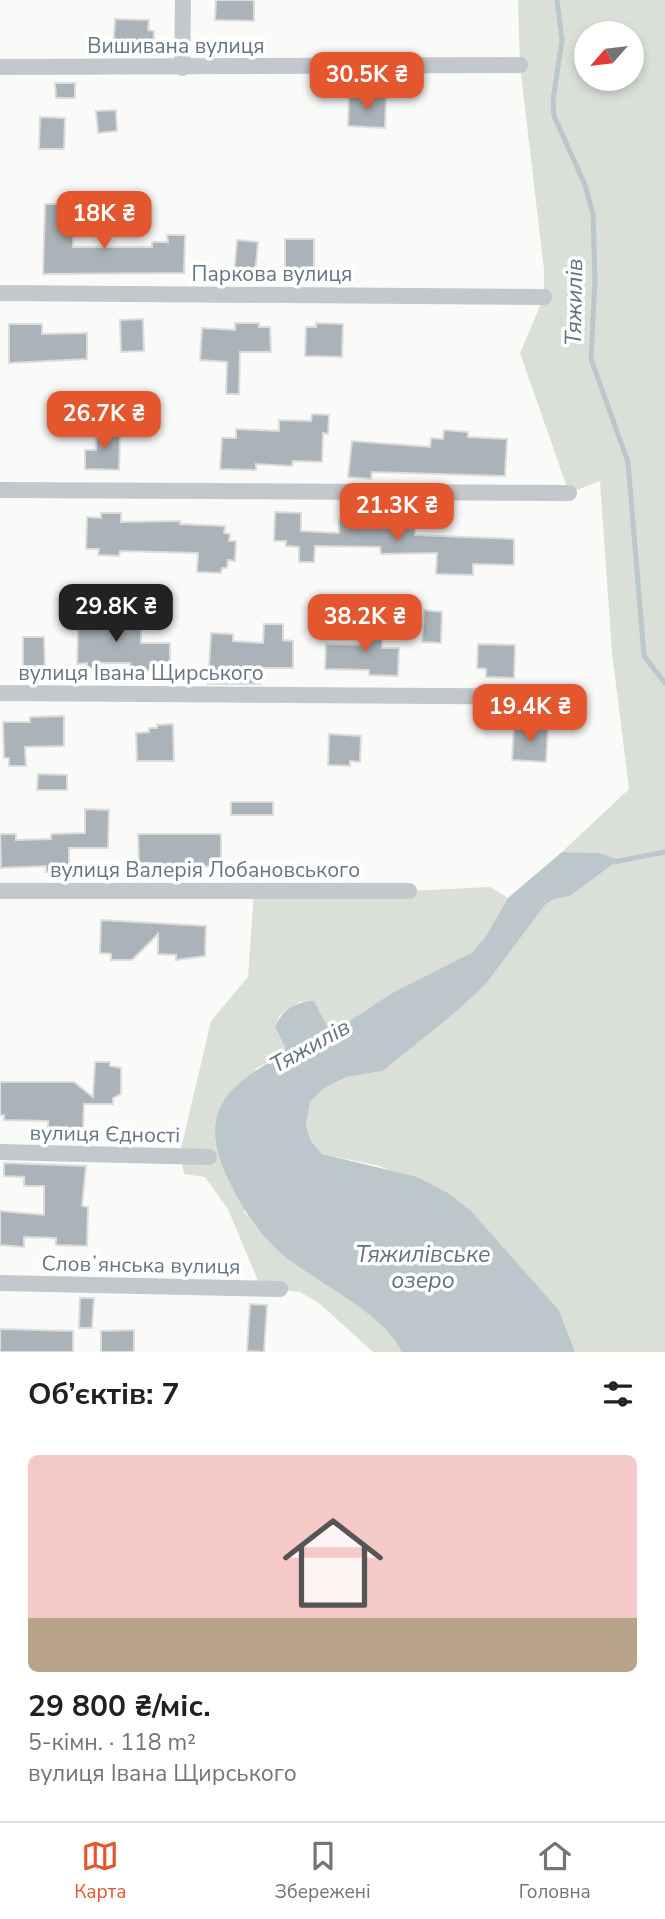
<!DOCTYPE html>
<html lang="uk">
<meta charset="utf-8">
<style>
body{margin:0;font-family:"Nunito Sans",sans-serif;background:#f6f6f6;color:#202124;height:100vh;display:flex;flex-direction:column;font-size:26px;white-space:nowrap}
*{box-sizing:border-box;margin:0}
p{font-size:23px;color:#757577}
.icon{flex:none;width:38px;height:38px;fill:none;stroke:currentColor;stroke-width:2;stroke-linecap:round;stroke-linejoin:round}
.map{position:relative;height:1352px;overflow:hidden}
.panel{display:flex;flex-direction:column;background:#fff;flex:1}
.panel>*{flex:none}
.needle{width:46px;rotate:242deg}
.controls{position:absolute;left:574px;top:21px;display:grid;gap:14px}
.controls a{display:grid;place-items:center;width:70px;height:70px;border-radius:50%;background:#fff;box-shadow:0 4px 10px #0003;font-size:35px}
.price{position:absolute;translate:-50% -60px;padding:0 16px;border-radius:14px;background:#e4572e;color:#fff;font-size:23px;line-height:46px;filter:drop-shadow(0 2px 4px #0008)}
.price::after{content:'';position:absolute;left:50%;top:42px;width:21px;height:16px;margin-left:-10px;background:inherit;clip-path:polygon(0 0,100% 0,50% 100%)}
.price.selected{background:#222;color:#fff}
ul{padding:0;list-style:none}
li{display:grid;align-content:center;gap:14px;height:371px;padding:0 28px}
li+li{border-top:2px solid #e0e0e0}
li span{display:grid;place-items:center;height:217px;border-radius:10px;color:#555}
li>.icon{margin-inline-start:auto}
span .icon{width:126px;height:126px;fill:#fffc;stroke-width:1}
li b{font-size:30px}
h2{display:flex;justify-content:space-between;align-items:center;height:84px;padding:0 28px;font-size:30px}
.menu{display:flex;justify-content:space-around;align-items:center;height:98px;border-top:2px solid #e0e0e0;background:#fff;font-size:19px;color:#757577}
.menu a{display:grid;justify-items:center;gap:4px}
.menu .selected{color:#e4572e}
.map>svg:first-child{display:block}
.green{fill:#dadfd7;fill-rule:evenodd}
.water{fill:#bbc7cb}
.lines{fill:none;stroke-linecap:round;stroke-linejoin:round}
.stream{stroke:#bbc7cb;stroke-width:5}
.building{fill:#aab3b9;stroke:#dcdcda;stroke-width:2}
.street{stroke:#c3c8cc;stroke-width:16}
.labels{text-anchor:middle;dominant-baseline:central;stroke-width:7;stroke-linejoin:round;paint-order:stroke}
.street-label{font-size:21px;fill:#657683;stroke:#fff}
.water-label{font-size:23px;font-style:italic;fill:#60757c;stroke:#fff}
</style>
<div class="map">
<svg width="665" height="1352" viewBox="0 0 665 1352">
<rect width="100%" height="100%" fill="#fafaf8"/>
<g class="green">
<path d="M518,0H665V1352H575L559,1310L472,1212L380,1166L322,1154L311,1141L306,1126L310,1102L323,1089L346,1077L383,1071L457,1011L486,984L545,905L554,899L570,896L618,861L599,853L562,852L629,789L612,652L600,481L569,493L520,353L544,297V270L520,65ZM586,33H632V79H586Z"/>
<path d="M490,887L508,898L484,939L471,953L392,993L336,1030L328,1028L301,1001L279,1016L275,1027L285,1047L284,1054L255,1069L244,1211C254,1224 263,1237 276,1249C311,1280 381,1309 402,1352H373L320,1304L300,1292L261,1288L228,1209L205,1177L184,1174L180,1153L211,1021L248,977L254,891H409Z"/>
</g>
<path class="water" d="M562,852L599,853L619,860L570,896L554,899L545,905L486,984L457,1011L383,1071L346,1077L323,1089L310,1102L306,1126L311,1141L322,1154L417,1177L448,1193L472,1212L559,1310L575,1352H402C380,1308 310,1281 275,1248C255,1229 242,1207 230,1183C196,1114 223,1087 284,1054L285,1047L275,1027C281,1011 296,1001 314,1001L328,1028L336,1030L392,993L471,953L484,939L508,898Z"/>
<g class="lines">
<g class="stream">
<polyline points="557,0 562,40 553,100 554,116 585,185 593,214 595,279 591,359 628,462 644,656 665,683"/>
<polyline points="614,862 665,852"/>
</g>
</g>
<g class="building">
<polygon points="216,0 254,0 254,21 215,20"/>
<polygon points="115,19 149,20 148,30 154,31 153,53 113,52"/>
<polygon points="55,83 75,83 75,98 56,98"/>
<polygon points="349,95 386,97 385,128 348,126"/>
<polygon points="116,110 117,131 98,133 96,111"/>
<polygon points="40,117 65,118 64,149 39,149"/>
<polygon points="45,204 73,204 73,247 152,247 152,242 168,242 167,235 185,235 184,273 43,274"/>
<polygon points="285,239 314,239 314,269 285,270"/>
<polygon points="237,240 258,242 255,276 234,274"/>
<polygon points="143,319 144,351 121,352 120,320"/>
<polygon points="235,323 259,323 259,327 270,327 271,352 240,352 239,394 226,394 227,362 200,360 202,328 235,330"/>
<polygon points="316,323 343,324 342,357 305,356 306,327 316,327"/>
<polygon points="9,324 42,324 42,334 87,333 87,359 9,363"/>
<polygon points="312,414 329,415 328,434 323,433 322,462 293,461 292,466 256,464 256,470 220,469 222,438 236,438 236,429 279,431 279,420 311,421"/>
<polygon points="97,427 112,428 112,434 120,434 119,470 85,469 85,450 96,450"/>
<polygon points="444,430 468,432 468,437 507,439 505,476 372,472 371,479 348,477 352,441 430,447 431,438 443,439"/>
<polygon points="275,512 301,513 301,531 339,533 339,519 367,519 366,526 415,525 415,535 514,539 514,565 473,564 473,575 436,574 437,553 381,554 380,547 315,546 314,562 299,562 299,547 286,546 286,541 274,541"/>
<polygon points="101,513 121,513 121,522 180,521 180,524 225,526 224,533 230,534 229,541 236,541 235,561 228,560 227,568 222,568 221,573 197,572 198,553 120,551 119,556 98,555 99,549 86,549 87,517 101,518"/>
<polygon points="79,600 100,600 99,627 141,629 141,643 170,643 170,671 130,670 130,663 100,663 101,668 87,668 87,663 77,664"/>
<polygon points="424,610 442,612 441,643 422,642"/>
<polygon points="370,615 383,615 382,648 399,648 398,676 369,675 369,670 325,669 326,644 369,645"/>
<polygon points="264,624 283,624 283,640 293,641 293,668 260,668 260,684 208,684 211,633 233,634 233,641 263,643"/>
<polygon points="23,637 44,637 45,666 23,666"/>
<polygon points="478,644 515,645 514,678 486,677 486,669 477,668"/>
<polygon points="64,716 64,746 25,747 26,766 9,766 9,758 4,758 3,722 30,722 30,717"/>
<polygon points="173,724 174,761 137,761 136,733 149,732 149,728 157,728 157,725"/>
<polygon points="514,726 548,728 546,762 512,760"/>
<polygon points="329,734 361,736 360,762 350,761 350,766 328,765"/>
<polygon points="38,774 67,775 67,790 37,790"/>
<rect x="231" y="802" width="42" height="13"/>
<polygon points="85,809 109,810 108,848 69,848 69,866 59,866 59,872 46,872 46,866 1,868 0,834 16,834 16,840 51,839 51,834 85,833"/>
<polygon points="138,834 221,834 221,866 176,867 176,872 151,872 151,863 139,863"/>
<polygon points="101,920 206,926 205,956 176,960 176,955 158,954 158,934 132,960 111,960 111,954 100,953"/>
<polygon points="95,1062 110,1062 110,1066 121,1068 121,1094 113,1098 113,1104 84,1104 83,1129 48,1128 48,1121 4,1120 4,1115 0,1115 0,1082 74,1082 93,1097"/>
<polygon points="4,1163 86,1166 82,1206 88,1207 87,1246 56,1245 56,1238 24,1237 24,1247 0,1245 0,1211 44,1215 44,1186 24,1186 24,1177 4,1176"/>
<polygon points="80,1298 94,1298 92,1328 79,1328"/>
<polygon points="250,1304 267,1305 264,1352 247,1351"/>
<polygon points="0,1329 73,1331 73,1352 0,1352"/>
<polygon points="134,1330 134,1352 101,1352 101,1331"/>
</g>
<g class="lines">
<g class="street">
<polyline points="0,67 520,65"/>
<polyline points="182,68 183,0"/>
<polyline points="0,293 544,297"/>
<polyline points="0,490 569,493"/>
<polyline points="0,693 576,697"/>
<polyline points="0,891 409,891"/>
<polyline points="0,1152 209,1157"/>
<polyline points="0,1283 280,1289"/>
</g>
</g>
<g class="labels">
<g class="street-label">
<text x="176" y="46">Вишивана вулиця</text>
<text x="272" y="274">Паркова вулиця</text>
<text x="141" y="673">вулиця Івана Щирського</text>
<text x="205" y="870">вулиця Валерія Лобановського</text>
<text transform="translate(105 1134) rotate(1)">вулиця Єдності</text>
<text transform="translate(141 1265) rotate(1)">Словʼянська вулиця</text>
</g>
<g class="water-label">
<text transform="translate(574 302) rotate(-89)">Тяжилів</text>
<text transform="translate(310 1046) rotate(-29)">Тяжилів</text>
<text x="423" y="1254">Тяжилівське<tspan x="423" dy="26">озеро</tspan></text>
</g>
</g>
</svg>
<div class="controls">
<a><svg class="needle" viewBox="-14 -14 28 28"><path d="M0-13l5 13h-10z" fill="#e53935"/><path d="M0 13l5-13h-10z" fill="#757577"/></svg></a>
</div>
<b class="price" style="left:367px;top:112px">30.5K ₴</b>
<b class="price" style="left:104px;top:251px">18K ₴</b>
<b class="price" style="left:104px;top:451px">26.7K ₴</b>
<b class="price" style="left:397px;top:543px">21.3K ₴</b>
<b class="price selected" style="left:116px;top:644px">29.8K ₴</b>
<b class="price" style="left:365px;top:654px">38.2K ₴</b>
<b class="price" style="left:530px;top:744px">19.4K ₴</b>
</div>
<section class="panel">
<h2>Об’єктів: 7<svg class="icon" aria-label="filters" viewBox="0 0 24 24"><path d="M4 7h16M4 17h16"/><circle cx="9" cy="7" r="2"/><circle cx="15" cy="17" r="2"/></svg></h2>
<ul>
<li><span style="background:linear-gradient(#f6c9c9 75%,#b9a48a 0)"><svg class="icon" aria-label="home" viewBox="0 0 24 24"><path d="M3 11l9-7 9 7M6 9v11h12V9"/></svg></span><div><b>29 800 ₴/міс.</b><p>5-кімн. · 118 m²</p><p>вулиця Івана Щирського</p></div></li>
</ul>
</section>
<nav class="menu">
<a class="selected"><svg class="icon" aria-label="map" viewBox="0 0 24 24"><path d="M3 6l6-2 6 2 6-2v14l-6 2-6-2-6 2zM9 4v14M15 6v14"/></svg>Карта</a>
<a><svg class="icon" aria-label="saved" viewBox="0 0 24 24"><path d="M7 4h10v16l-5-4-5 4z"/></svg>Збережені</a>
<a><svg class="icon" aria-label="home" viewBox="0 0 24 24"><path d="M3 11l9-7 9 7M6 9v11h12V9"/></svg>Головна</a>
</nav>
